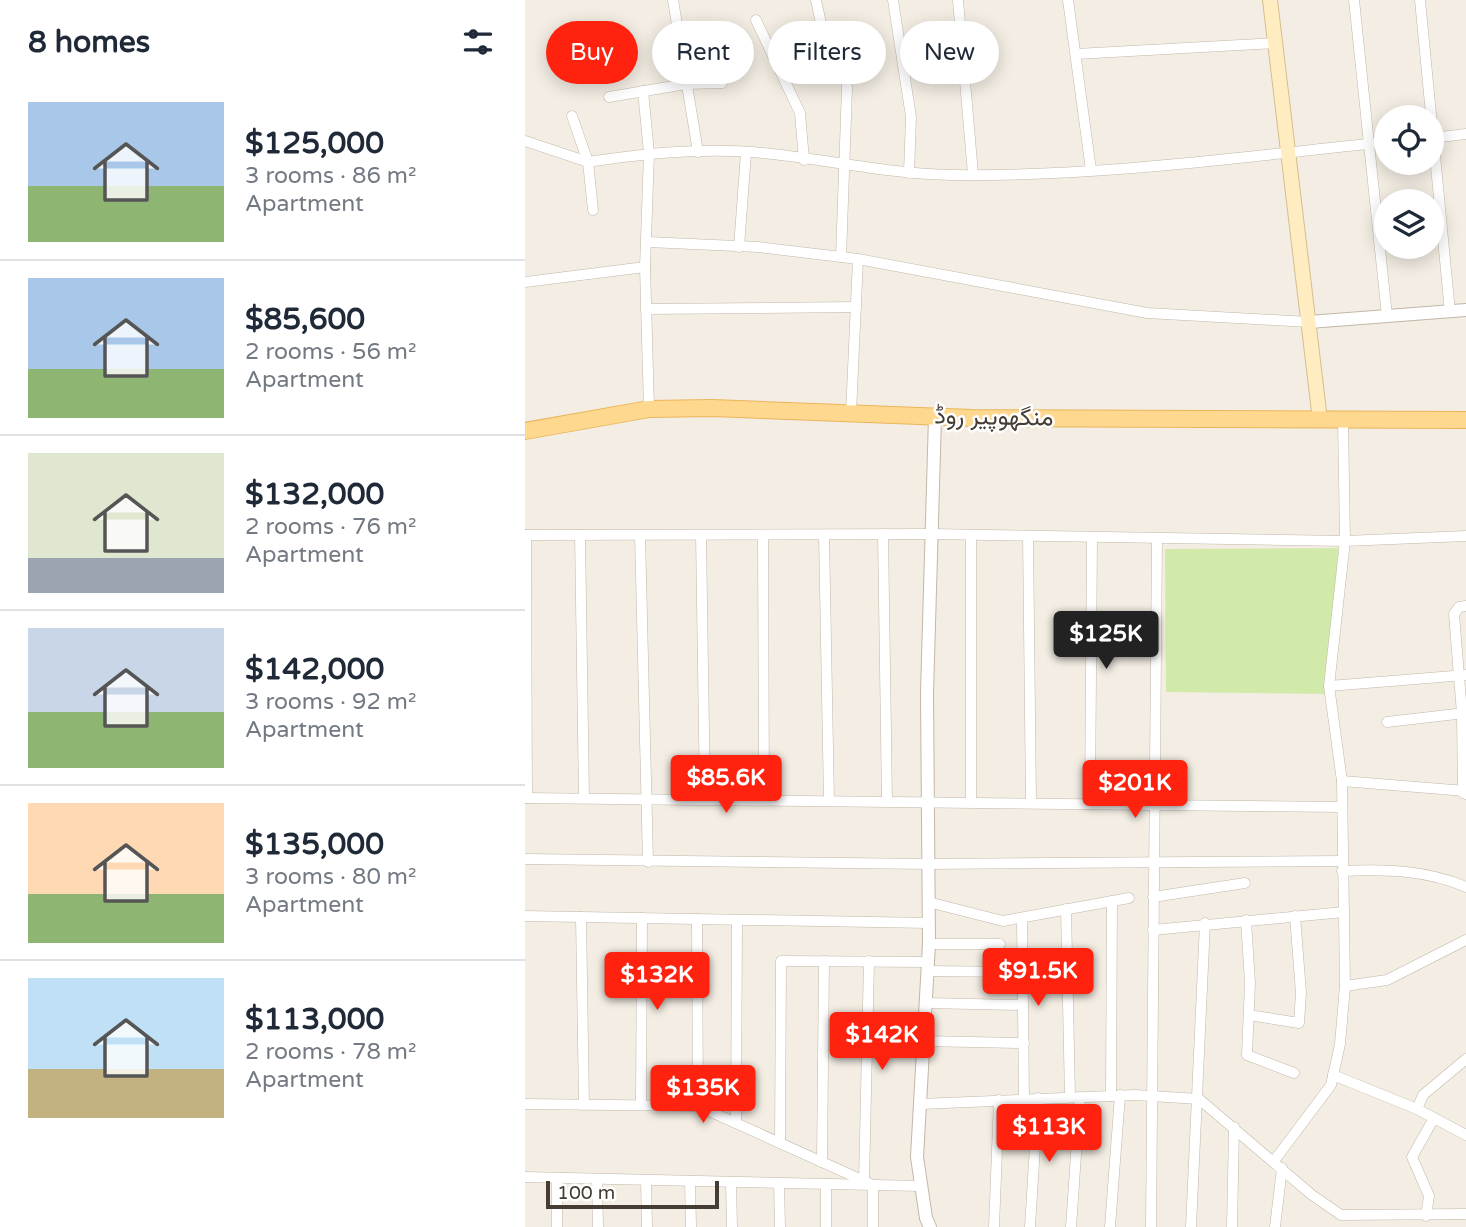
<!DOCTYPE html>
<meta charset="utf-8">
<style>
body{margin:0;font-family:"Varela Round",Vazirmatn,sans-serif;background:#f6f6f7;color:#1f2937;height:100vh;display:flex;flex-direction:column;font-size:26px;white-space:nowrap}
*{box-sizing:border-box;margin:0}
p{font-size:23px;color:#747a83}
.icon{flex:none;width:38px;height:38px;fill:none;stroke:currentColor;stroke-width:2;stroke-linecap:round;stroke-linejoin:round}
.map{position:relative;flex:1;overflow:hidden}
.drawer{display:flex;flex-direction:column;background:#fff;width:525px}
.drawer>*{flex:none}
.hud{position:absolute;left:21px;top:21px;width:665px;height:63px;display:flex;gap:14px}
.controls{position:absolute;left:849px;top:105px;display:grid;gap:14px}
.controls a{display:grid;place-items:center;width:70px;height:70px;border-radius:50%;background:#fff;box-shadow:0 4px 18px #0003;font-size:35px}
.scale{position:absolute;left:21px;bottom:18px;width:173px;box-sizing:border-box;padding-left:7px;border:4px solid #453d33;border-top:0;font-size:19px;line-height:24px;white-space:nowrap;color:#453d33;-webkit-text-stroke:5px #fff;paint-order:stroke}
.price{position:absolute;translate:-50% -60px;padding:0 16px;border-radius:7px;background:#ff220e;color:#fff;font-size:23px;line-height:46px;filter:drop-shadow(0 2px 4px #0008)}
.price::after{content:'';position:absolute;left:50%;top:42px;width:21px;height:16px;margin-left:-10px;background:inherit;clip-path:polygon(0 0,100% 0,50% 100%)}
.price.selected{background:#222;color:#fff}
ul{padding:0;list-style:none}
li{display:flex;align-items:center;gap:21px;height:175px;padding:0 28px}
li+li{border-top:2px solid #e0e1e3}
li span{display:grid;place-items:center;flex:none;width:196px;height:140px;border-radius:0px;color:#555}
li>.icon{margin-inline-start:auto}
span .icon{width:84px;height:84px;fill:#fffc;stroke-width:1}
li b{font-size:30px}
h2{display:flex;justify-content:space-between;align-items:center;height:84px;padding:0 28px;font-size:30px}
.pill{padding:0 24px;border-radius:32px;background:#fff;box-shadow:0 4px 18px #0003;font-size:24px;line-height:63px}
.pill.selected{background:#ff220e;color:#fff}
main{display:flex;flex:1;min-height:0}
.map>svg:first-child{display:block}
.green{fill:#d1eaa9}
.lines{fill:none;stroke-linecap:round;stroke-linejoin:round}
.minor-casing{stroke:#c2b7a8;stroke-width:11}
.tertiary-casing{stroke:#c2b7a8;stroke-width:14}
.secondary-casing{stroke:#d5bf90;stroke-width:16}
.primary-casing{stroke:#eab55a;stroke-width:18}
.minor{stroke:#fff;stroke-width:10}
.tertiary{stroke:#fff;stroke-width:12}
.secondary{stroke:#ffecc1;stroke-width:14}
.primary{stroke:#ffd890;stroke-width:16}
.labels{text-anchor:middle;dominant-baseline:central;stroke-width:5;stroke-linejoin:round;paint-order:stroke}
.street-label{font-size:24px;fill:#453d33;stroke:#fff}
</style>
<main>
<section class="drawer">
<h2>8 homes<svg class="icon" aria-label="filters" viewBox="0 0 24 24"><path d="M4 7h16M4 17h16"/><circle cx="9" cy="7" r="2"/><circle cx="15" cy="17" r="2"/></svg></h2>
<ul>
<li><span style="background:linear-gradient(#a9c7e8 60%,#8fb573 0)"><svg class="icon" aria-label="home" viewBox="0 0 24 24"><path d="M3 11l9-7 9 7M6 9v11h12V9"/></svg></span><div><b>$125,000</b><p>3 rooms · 86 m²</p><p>Apartment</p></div></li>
<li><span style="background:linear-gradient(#a9c7e8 65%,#8fb573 0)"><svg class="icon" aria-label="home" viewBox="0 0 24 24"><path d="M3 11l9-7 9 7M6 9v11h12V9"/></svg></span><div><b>$85,600</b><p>2 rooms · 56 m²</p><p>Apartment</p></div></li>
<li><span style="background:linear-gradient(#dfe7d0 75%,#9aa5b1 0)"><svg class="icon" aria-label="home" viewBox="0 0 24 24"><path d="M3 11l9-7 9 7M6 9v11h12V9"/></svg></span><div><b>$132,000</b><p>2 rooms · 76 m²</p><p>Apartment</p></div></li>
<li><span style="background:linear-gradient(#c9d6e8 60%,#8fb573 0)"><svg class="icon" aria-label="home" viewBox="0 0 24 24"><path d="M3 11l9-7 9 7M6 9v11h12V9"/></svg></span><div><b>$142,000</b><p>3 rooms · 92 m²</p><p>Apartment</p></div></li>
<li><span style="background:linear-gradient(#ffd9b3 65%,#8fb573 0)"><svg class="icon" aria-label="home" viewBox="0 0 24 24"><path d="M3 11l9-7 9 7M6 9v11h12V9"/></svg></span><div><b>$135,000</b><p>3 rooms · 80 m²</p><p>Apartment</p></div></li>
<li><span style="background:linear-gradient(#bfe0f5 65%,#c2b280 0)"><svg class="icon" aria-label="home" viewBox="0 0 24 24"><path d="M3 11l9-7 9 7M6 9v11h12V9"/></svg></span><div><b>$113,000</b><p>2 rooms · 78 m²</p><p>Apartment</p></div></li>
</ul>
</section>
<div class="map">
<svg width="941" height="1227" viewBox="0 0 941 1227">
<rect width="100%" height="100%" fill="#f3ede3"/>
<polygon class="green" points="813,548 806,694 641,692 640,549"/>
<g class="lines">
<g class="minor-casing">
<g id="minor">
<polyline points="148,0 173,152"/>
<polyline points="291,0 297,28 320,75 322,88 316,257"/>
<polyline points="368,0 386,117 384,173"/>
<polyline points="433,0 448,174"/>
<polyline points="543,0 566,170"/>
<polyline points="829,0 862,316"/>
<polyline points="895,0 925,312"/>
<polyline points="231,20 275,113 279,160"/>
<polyline points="551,54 750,43"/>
<polyline points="118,91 124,153 120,267 124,409"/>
<polyline points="84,97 161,84 197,83"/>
<path d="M47,116L63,162C120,153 180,147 238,153C301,159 363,174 427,175C572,177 717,157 861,142"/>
<polyline points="907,138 941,134"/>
<polyline points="0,141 63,162 68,210"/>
<polyline points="123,242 233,247 333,259 622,313 784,322"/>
<polyline points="214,247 221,153"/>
<polyline points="0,282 120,267"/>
<polyline points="121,309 331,307"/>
<polyline points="326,413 333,259"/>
<polyline points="358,534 362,801"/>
<polyline points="0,535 407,534 820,541 941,536"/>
<polyline points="1,535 2,798"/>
<polyline points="55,535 59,798"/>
<polyline points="115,535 123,862"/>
<polyline points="176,535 180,799"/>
<polyline points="238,535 239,800"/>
<polyline points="299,535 304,801"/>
<polyline points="446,535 446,802"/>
<polyline points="503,536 506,803"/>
<polyline points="941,606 934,607 929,614 937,713 938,793 941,794"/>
<polyline points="804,686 941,675"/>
<polyline points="862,722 940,713"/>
<polyline points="817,781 941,791"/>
<polyline points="0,798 817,807"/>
<polyline points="565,804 567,537"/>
<polyline points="0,859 403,864 817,861"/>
<path d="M817,871C860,869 902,870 941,887"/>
<polyline points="628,897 720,883"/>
<polyline points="403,902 478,921 604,898"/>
<polyline points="541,909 545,1097"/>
<polyline points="0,916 404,923"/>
<polyline points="56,917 59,1105"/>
<polyline points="497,918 499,1099"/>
<polyline points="172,919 173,1106"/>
<polyline points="721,920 725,983 722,1055 769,1073"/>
<polyline points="628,930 819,912"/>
<polyline points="404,944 475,944"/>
<polyline points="402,971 497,972"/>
<polyline points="820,986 862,980 941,940"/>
<polyline points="400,1003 498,1005"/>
<polyline points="724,1015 774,1023 776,993 770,916"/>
<polyline points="398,1041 499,1043"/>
<polyline points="941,1059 898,1095 892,1109 941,1135"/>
<polyline points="808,1075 892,1109"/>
<polyline points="586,1096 587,901"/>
<polyline points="0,1104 173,1106 348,1185 348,1227"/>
<polyline points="395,1104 610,1095 674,1099 787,1195 816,1215 941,1214"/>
<polyline points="116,1105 117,918"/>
<polyline points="211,1123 212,920"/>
<polyline points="255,1143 256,961 403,962"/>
<polyline points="749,1161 806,1085 815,1044 820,986 817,781 804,686 820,541 818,420"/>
<polyline points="297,1162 299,961"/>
<polyline points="0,1177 396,1186"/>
<polyline points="32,1178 32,1227"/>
<polyline points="72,1179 73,1227"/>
<polyline points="121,1180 122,1227"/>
<polyline points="165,1181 166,1227"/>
<polyline points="339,1181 344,961"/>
<polyline points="206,1182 207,1227"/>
<polyline points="254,1183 255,1227"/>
<polyline points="301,1184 301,1227"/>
<polyline points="901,1216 904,1196 887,1157 909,1118"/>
<polyline points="469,1227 474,1100"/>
<polyline points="505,1227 513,1098"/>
<polyline points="546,1227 555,1097"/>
<polyline points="585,1227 595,1095"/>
<polyline points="626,1227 632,539"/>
<polyline points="666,1227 680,923"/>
<polyline points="707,1227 709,1127"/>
<polyline points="750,1227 757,1168"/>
</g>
</g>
<g class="tertiary-casing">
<g id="tertiary">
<polyline points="784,322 941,310"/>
<polyline points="405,1227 401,1218 392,1157 404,944 402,693 410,417"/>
</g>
</g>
<g class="secondary-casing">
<polyline id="secondary" points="745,0 795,420"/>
</g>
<g class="primary-casing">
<polyline id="primary" points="0,431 124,409 187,408 447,418 941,420"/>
</g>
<use href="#minor" class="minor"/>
<use href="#tertiary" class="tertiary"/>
<use href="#secondary" class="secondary"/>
<use href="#primary" class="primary"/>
</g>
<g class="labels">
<g class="street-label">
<text transform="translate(469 417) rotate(1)">منگھوپیر روڈ</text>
</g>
</g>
</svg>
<div class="controls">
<a><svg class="icon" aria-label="locate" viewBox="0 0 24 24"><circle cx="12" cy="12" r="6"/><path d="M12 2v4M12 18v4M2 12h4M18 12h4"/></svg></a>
<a><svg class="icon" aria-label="layers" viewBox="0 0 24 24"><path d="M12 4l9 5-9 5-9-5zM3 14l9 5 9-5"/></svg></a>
</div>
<div class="scale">100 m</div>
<b class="price selected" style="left:581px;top:671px">$125K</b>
<b class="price" style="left:201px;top:815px">$85.6K</b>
<b class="price" style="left:610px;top:820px">$201K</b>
<b class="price" style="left:513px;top:1008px">$91.5K</b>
<b class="price" style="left:132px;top:1012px">$132K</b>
<b class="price" style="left:357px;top:1072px">$142K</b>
<b class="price" style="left:178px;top:1125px">$135K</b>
<b class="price" style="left:524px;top:1164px">$113K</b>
<div class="hud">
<a class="pill selected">Buy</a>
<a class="pill">Rent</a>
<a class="pill">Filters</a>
<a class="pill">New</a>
</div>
</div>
</main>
